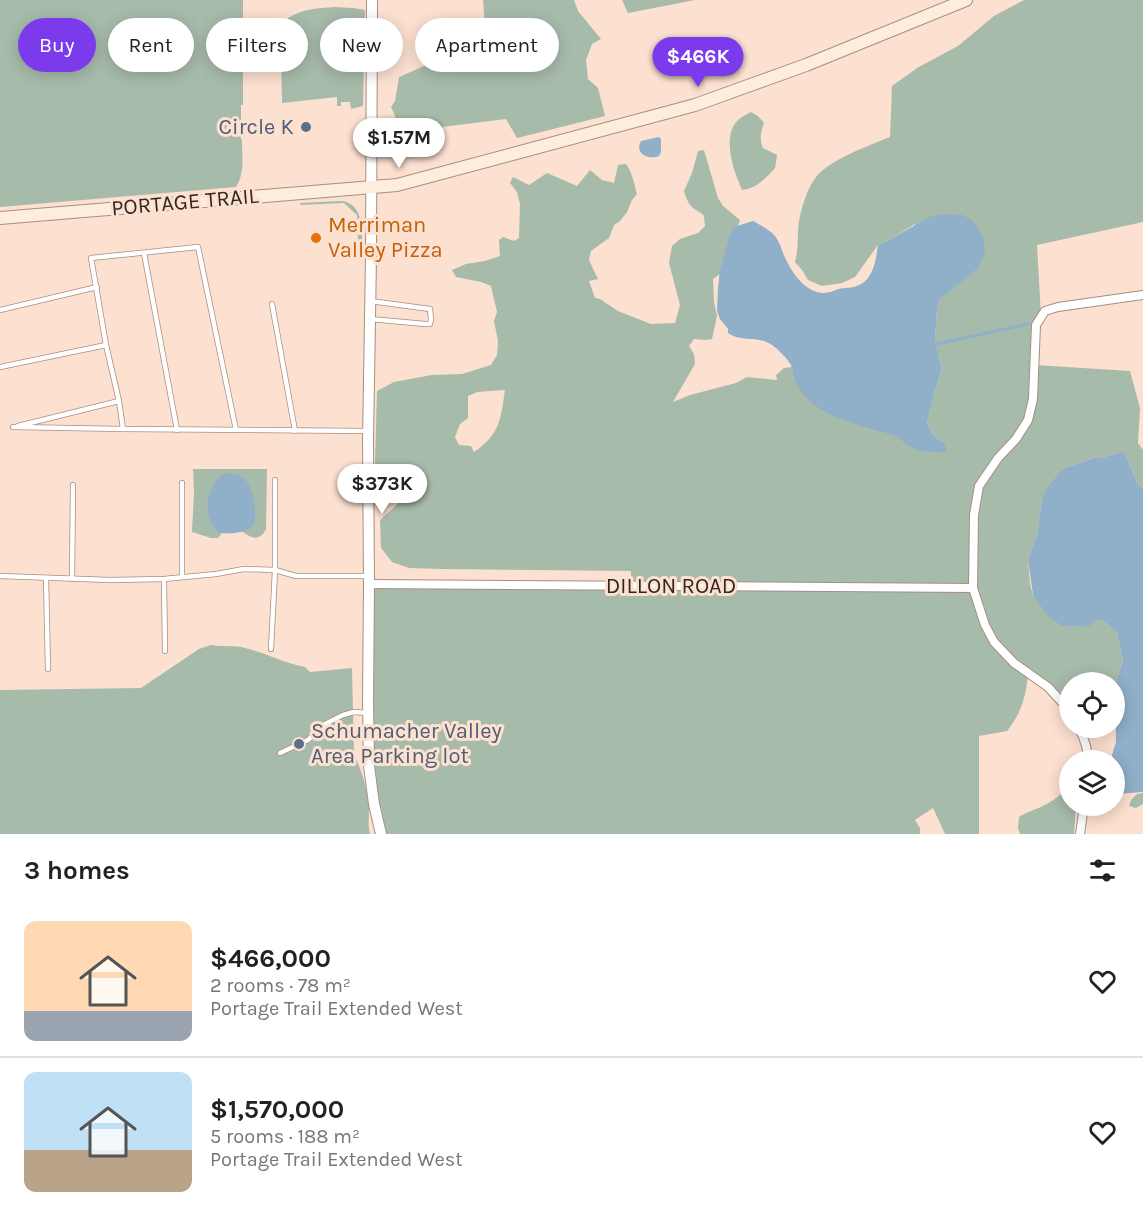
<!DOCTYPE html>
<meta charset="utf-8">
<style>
body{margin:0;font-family:Karla,sans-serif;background:#f6f6f6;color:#222;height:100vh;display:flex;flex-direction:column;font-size:22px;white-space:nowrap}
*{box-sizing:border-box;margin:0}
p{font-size:20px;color:#767676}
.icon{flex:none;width:33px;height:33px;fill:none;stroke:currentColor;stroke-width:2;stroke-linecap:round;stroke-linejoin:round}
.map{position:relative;height:834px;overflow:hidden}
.details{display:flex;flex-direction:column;background:#fff;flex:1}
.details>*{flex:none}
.hud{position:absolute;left:18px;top:18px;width:600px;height:54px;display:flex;gap:12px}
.fabs{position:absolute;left:1059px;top:672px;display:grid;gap:12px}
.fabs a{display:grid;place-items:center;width:66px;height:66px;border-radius:50%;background:#fff;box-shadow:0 3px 15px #0003;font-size:30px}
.price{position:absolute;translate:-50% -51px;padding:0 14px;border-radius:21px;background:#fff;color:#222;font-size:20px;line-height:39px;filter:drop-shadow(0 2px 3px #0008)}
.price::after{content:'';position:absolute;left:50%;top:36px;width:18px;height:14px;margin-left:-9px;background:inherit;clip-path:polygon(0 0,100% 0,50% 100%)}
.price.active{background:#7c3aed;color:#fff}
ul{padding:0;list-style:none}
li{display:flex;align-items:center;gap:18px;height:150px;padding:0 24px}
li+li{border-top:2px solid #e0e0e0}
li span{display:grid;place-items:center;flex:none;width:168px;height:120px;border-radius:12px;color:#555}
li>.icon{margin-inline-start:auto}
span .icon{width:72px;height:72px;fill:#fffc;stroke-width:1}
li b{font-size:26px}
h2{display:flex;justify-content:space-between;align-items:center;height:72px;padding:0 24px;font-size:26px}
.pill{padding:0 21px;border-radius:27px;background:#fff;box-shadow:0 3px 15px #0003;font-size:21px;line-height:54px}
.pill.active{background:#7c3aed;color:#fff}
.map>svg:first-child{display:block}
.green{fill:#a7bbab;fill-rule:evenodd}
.water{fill:#90afc8}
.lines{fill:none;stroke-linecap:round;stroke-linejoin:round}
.stream{stroke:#90afc8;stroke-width:3}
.service-casing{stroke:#a88e80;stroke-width:6}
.minor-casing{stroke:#a88e80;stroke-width:10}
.tertiary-casing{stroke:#a88e80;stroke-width:12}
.secondary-casing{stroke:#a88e80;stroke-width:14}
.service{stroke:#fff;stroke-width:4.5}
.minor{stroke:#fff;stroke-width:8}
.tertiary{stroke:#fff;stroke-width:10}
.secondary{stroke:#fdeddd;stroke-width:12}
.service-dot{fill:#5c6f8a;stroke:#fce0d0;stroke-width:2}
.food-dot{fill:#e8710a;stroke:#fce0d0;stroke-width:2}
.labels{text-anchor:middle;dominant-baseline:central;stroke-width:6;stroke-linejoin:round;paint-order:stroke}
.service-label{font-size:22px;fill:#4e5e75;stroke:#fce0d0;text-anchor:end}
.street-label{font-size:22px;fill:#322822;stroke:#fce0d0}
.food-label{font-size:22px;fill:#c56008;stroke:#fce0d0;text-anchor:start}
</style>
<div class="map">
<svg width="1143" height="834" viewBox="0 0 1143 834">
<rect width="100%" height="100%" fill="#fce0d0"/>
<g class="green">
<path d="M0,0H243V105H241V139L242,140C242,155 245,174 236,187L0,207Z"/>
<polygon points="483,0 574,0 578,11 601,39 592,44 586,60 588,79 598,88 605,116 517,138 506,119 402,132 391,107 395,101 399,77 486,39"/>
<polygon points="622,0 695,0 628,13"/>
<path d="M1024,0H1143V222L1037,245L1041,316L1035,365L1130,371L1140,408L1138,443L1143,450V488L1138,485L1124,451L1104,457L1094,458L1064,468L1042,500L1037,534L1028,560L1030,584L1033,595L1062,626C1078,626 1086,630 1098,618L1102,620L1117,632L1123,661L1115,685L1114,682H1070L1069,711L1028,675C1026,696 1021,714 1007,731L979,736V834H945L933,808L915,820L920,828V834H381L374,804L369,584L631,586V571L442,569L409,568L392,562L381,548L380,520L403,499L401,490L377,481L375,461L377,391L394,382L432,375L462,374L491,365L497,355L498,341L494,321L497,312L491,286L481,282L456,277L452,270L466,264L485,261L500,256L499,240L503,237L514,241L519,238L520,204L517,192L510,183L513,177L529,185L547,173L577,186L590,170L602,180L614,183L618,165L626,164C632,171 634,184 637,194L632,200L627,212L620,221L614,225L609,238L591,251L589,260L598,279L589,281L595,298L600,299L618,311L651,324L675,323L680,305L669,263L672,246L680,239L698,233L705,226L704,216C701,212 697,211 693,208C688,204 686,197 684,191L692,173L698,151L704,150L718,198L723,206L740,220L738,226L731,230L720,274L713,279L714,302L717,316L712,339L706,340L694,339L689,346L694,354L695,364L673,402L690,395L736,383L747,377L777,380L776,375L784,368L792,367L794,379L852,422L900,437L944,443L932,434L927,422L935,391L942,368L935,340L937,310L940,299L915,224L891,239L878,245L855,277L842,283L822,286L808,280L802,270L795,262C799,248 797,235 799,221C802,206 807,189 816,177C829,160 870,145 890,137L892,86L917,68L958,46L994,16ZM505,390C501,418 500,435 474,452L471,446L459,445L455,437L460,424L468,418V396L477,392Z"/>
<path d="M334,7L353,8L365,10L363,106L351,109L350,102H341V106H337V97L282,103L281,45L287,42L288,18C302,9 318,8 334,7Z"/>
<path d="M751,112L758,116L764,123C761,132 759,139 763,148L777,155L775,168C766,178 756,189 742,190C734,172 721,137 738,120C741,117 746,115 751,112Z"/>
<polygon points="358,127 362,129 362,148 358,150 355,129"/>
<path d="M341,201C362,203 362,226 362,243L358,242L357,215L344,203L301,205L300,203Z"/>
<path d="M193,469H267L266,529C260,541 252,539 243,532L222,533L218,538H211L192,532L194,492Z"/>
<path d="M211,645C222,647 235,645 245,648C266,653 284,663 305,667L310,672L352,668L354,755C360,765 367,789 369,801C370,812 367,823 370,834H0V690L141,688L199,649Z"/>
<path d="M1065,791L1069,792L1070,806H1076L1074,834H1020L1018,828L1019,817C1027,812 1034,810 1043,806C1051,802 1058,797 1065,791Z"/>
<polygon points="1143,793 1143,804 1136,808 1129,806 1131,800 1137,794"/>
</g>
<g class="water">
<path d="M659,137L661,139V152L659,156C649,160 634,154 641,141Z"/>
<path d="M944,214L963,215L973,221L983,237L985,252L979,267L940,299L937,310L935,340L942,368L935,391L927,422L932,434L944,443L947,452C930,453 910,452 899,437C870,428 823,419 803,394C800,390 796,383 794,378C792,374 793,369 791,365C786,357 779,350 772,345C759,335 742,343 728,333V329L720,319L717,311L718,288L720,270L731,230L737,226L753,221C759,224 767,229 772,233C778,238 781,247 783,253C790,270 804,293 824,293C832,293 837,288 846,288C872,287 875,266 878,245L891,239L929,217Z"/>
<polygon points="1124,451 1138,485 1143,488 1143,792 1115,794 1114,760 1110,760 1113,758 1112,755 1116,742 1115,685 1123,661 1117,632 1102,620 1098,619 1091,625 1083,627 1062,626 1048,616 1033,595 1028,560 1037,534 1042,500 1047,488 1064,468 1094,458 1104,457"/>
<path d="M225,473C230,474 236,474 240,476C254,482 256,511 255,523C245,534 232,534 218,533C216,529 212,525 210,521C204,504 210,483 225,473Z"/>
</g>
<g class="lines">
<polyline class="stream" points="936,344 1028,324"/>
<g class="service-casing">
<g id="service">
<polyline points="144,253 177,430"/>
<polyline points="272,304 295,431"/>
<polyline points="0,310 97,287"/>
<polyline points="370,319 425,324 430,324 431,320 430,309 370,301"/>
<polyline points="0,367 106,345"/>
<polyline points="119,401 106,345 91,258 198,247 236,430"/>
<polyline points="18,426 119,401 123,429"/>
<polyline points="13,427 123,429 368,431"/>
<polyline points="182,483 182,577"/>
<polyline points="0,576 110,580 164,579 216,574 244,569 275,570 296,576 369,576"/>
<polyline points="46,578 48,669"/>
<polyline points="72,579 73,485"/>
<polyline points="164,579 165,651"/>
<polyline points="271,649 275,570 275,480"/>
<polyline points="280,753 308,740 325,724 343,715 354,712 368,713"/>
</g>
</g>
<g class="minor-casing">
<g id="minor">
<polyline points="369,584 973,588"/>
<polyline points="1070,711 1048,687 1014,663 994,642 985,625 973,588 974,515 979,486 998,458 1016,439 1028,420 1033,399 1036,325 1045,311 1058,307 1143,295"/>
<path d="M1079,728C1084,738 1088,749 1088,760"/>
<polyline points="1080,834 1084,806"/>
</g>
</g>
<g class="tertiary-casing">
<polyline id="tertiary" points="372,0 371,256 368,442 369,584 368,700 369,766 374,804 381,834"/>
</g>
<g class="secondary-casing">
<polyline id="secondary" points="0,218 397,185 695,105 806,65 966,0"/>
</g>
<use href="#service" class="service"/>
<use href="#minor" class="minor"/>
<use href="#tertiary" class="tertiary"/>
<use href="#secondary" class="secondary"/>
</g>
<g class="service-dot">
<circle cx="306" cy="127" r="6"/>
<circle cx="299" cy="744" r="6"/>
</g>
<circle class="food-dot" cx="316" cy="238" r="6"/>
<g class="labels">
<g class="service-label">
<text x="294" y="127">Circle K</text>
<text x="311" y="731" text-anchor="start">Schumacher Valley<tspan x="311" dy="25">Area Parking lot</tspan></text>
</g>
<g class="street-label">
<text transform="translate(185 202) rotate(-5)">PORTAGE TRAIL</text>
<text x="671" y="586">DILLON ROAD</text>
</g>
<g class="food-label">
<text x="328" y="225">Merriman<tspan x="328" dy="25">Valley Pizza</tspan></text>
</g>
</g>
</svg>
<div class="fabs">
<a><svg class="icon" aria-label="locate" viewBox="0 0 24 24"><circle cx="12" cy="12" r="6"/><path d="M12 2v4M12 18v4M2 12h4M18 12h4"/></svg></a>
<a><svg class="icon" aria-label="layers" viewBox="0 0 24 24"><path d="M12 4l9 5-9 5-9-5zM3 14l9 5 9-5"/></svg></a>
</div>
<b class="price active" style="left:698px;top:88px">$466K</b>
<b class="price" style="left:399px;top:169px">$1.57M</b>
<b class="price" style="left:382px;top:515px">$373K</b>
<div class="hud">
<a class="pill active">Buy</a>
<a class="pill">Rent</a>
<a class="pill">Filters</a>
<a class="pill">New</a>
<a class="pill">Apartment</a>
</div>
</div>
<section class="details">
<h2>3 homes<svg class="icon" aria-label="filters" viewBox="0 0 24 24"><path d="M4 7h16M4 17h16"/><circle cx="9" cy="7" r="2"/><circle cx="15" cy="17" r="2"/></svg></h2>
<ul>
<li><span style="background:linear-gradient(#ffd9b3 75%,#9aa5b1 0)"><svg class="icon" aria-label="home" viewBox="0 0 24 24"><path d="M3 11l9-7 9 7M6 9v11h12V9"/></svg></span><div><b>$466,000</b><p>2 rooms · 78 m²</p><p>Portage Trail Extended West</p></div><svg class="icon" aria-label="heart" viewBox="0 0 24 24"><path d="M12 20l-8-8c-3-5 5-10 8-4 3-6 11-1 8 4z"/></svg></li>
<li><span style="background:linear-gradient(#bfe0f5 65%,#b9a48a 0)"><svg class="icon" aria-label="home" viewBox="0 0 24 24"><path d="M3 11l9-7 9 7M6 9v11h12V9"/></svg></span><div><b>$1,570,000</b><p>5 rooms · 188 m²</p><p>Portage Trail Extended West</p></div><svg class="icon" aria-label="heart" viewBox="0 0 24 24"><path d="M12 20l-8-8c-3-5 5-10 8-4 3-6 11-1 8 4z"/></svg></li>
</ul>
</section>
